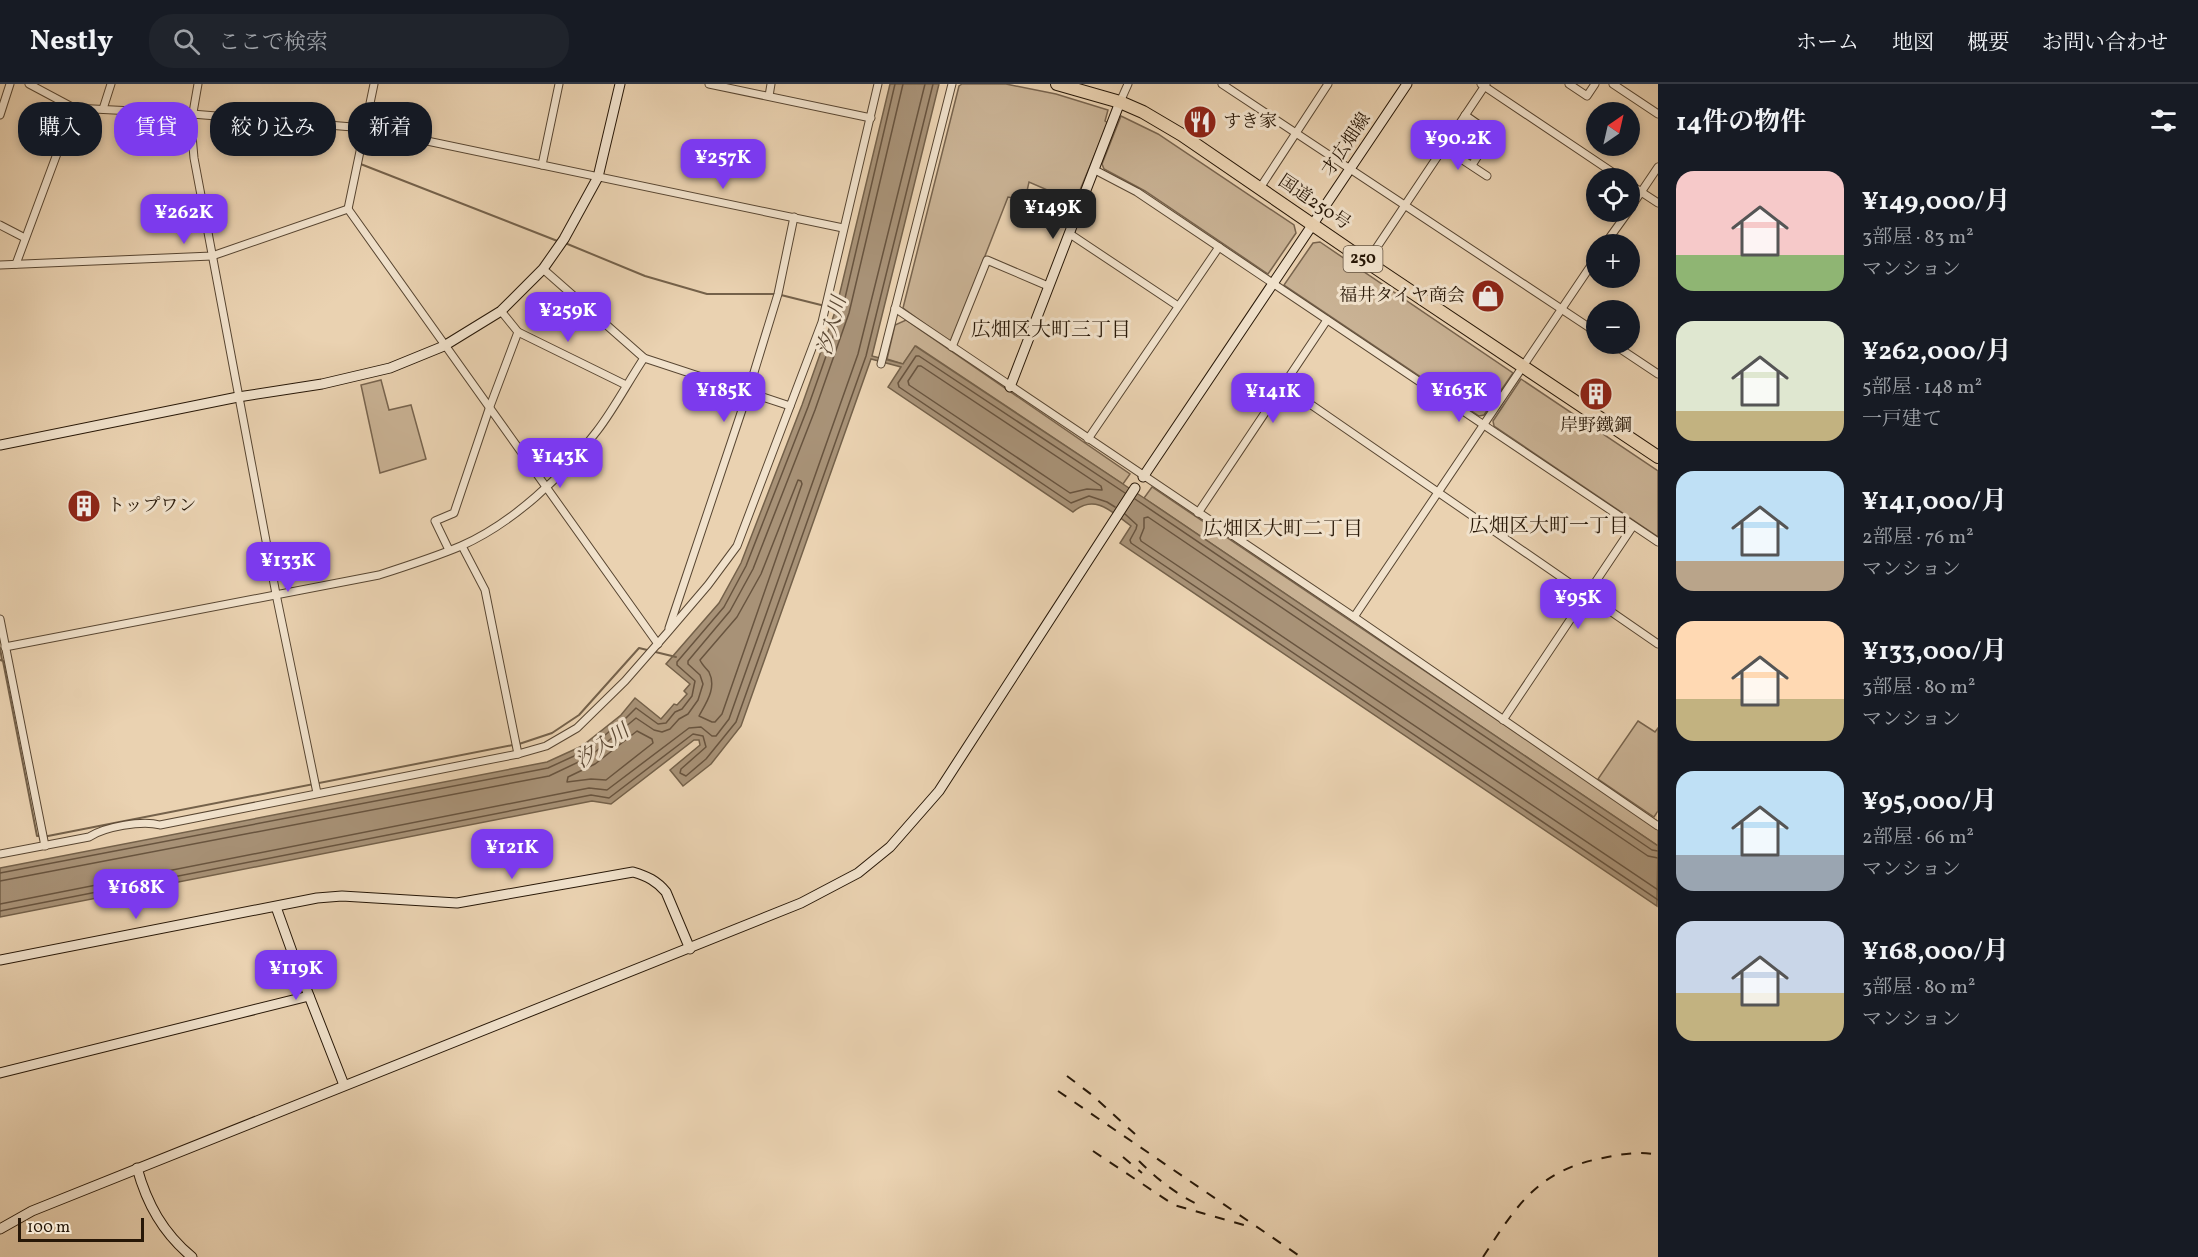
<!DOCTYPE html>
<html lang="ja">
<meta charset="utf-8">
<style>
body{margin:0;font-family:Vollkorn,"Noto Serif JP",serif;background:#20242c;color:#f1f3f6;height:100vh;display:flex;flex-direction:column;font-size:22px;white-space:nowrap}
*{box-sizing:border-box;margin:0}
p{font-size:20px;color:#9ea1a6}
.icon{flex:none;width:33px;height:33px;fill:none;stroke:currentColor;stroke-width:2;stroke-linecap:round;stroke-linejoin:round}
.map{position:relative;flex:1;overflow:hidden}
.panel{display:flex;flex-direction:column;background:#171b24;width:540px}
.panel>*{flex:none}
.banner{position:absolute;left:18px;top:18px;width:570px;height:54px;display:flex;gap:12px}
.needle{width:39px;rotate:34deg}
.fabs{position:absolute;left:1586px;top:18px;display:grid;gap:12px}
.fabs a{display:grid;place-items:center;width:54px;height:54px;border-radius:50%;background:#171b24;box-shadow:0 3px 9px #0003;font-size:30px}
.scale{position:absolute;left:18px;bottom:15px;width:126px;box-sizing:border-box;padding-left:6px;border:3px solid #271707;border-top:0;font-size:16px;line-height:21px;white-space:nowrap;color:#271707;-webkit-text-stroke:4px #f1e2cc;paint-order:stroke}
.price{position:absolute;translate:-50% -51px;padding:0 14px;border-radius:12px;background:#7c3aed;color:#fff;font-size:20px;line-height:39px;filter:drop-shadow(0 2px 3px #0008)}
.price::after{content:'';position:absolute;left:50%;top:36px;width:18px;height:14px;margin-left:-9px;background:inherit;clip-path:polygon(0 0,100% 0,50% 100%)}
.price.on{background:#222;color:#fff}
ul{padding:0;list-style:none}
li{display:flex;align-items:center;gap:18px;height:150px;padding:0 18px}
li span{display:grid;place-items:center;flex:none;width:168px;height:120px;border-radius:18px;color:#555}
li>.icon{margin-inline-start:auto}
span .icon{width:72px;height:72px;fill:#fffc;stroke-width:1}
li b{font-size:26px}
h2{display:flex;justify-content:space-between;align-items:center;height:72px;padding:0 18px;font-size:26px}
.pill{padding:0 21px;border-radius:24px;background:#171b24;box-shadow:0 3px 9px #0003;font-size:21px;line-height:54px}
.pill.on{background:#7c3aed;color:#fff}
header{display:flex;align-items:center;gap:36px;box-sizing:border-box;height:84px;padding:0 30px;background:#171b24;border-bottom:2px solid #363941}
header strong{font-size:28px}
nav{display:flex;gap:33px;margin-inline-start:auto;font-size:21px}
.search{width:420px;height:54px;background:#20242c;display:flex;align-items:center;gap:15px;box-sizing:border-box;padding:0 21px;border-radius:24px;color:#9ea1a6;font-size:22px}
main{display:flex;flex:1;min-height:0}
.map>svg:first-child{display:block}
.green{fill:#c9b294;stroke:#78644e;stroke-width:1.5}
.water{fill:#a89277;stroke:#74614a;stroke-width:1.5}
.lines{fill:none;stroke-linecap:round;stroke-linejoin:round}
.shore{stroke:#68543f;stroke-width:1.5}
.stream{stroke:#74614a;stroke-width:2}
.street-casing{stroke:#584632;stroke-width:9}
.secondary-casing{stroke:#271707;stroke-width:11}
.highway-casing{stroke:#271707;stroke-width:14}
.street{stroke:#f1e2cc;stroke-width:7}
.secondary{stroke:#f1e2cc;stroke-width:9}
.highway{stroke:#ead2b1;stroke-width:12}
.rail{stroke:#271707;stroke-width:2;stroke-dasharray:10 10;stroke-linecap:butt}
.labels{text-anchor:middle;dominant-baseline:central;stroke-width:6;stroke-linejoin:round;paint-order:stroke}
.shield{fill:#f1e2cc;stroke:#645442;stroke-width:1.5}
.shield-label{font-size:16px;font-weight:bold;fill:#271707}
.poi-label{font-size:18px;fill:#271707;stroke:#f1e2cc;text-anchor:start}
.street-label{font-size:18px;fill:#271707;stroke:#f1e2cc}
.water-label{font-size:20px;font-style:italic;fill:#5b4834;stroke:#f1e2cc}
.neighbourhood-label{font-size:20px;fill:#271707;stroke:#f1e2cc}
</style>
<header>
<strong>Nestly</strong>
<div class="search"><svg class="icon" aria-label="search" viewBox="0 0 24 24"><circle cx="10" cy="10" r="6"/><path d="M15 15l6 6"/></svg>ここで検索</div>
<nav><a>ホーム</a><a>地図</a><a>概要</a><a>お問い合わせ</a></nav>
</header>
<main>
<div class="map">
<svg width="1658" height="1173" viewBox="0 0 1658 1173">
<rect width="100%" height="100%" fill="#ead2b1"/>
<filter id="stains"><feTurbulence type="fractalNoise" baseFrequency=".00333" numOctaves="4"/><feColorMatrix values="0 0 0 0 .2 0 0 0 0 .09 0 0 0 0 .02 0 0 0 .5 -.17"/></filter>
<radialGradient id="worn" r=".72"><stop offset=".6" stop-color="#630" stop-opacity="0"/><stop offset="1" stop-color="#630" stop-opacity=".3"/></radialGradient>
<g class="green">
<polygon points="962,0 1006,0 1056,10 1108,26 1105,37 1108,39 1075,118 1029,98 1025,116 1008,113 951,259 903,224 959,2"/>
<polygon points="1121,32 1158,50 1294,141 1296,149 1268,190 1145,107 1104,85 1102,80"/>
<polygon points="1320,158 1513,289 1484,331 1479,332 1284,201 1313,159"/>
<polygon points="906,236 1130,390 1123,400 916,262 903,280 887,275 895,241"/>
<polygon points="1521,295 1658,387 1658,453 1494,342 1493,337"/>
<polygon points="381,296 389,326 411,321 426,375 380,389 361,301"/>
<polygon points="1152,403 1658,744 1658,762 1144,414"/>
<polygon points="1638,637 1655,648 1658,644 1658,727 1654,733 1598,695"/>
</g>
<path class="water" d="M890,0H939L872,272L903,280L915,262L1144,414L1658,762L1657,822L1120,459L1131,442C1112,428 1095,409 1073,428L888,303L901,283L871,275L741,642L711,680L683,702L670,686L700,661L699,656H694L611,720L592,717L0,833V784L547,678L582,662L621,631L635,614L661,635L674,620L677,621L687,610L684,607L690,600L666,580L719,519L741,479L802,321L836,225Z"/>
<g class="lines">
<g class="shore">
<polygon points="918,282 921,282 1101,402 1102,406 1087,405 1070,409 909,301 908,297"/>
<path d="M798,396L801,397L802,400L722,630L715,638H712L699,632C706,619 717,604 709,588C706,584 702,581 700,576L737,533L761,490Z"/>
<polyline points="1135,415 1652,766 1658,767"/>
<polyline points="1115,423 1107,418 1089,412 1071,419 899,303 898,299 916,272 919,272 1125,409"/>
<polyline points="1125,430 1137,441 1136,445 1130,456 1131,459 1658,816"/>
<polygon points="637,647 652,655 653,659 606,696 591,695 567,698 568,693 595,680"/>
<polyline points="1658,774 1648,772 1148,433 1144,434 1144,444 1140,454 1141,457 1658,806"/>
<polyline points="0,789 548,684 585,667 625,635 636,624 658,640 666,639 675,628 682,625 692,612 695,597 677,581 677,578 724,523 746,482 808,323 842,227 895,0"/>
<polyline points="0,797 549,692 589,673 636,634 654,646 662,648 670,645 679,635 688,630 698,616 703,600 700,591 688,580 688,577 730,527 753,485 815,326 849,229 903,0"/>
<polyline points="0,820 589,704 607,706 689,644 701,643 712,652 716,652 729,635 858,270 925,0"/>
<polyline points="0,827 591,711 609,714 693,650 703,652 706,663 681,685 680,689 686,692 706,675 736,638 866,272 933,0"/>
</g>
<g class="stream">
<polyline points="358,79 560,158"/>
<polyline points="565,159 645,192 707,210 775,210"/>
<polyline points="781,211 837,225"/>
<polyline points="0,564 2,576"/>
<polyline points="0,576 3,577 37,752 48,752 513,661"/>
<polyline points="519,660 552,649 579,631 639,564 676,573"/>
</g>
<g class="street-casing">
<g id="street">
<polyline points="29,0 74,24 192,30 365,44 843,144"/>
<polyline points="198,0 191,40 194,74 276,510 317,709"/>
<polyline points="374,0 348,125 658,560"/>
<polyline points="709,0 871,34"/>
<polyline points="1222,0 1596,248"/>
<polyline points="1481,0 1621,94"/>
<polyline points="1569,0 1587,12 1595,0"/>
<polyline points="1613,0 1658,30"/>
<polyline points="769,12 771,0"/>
<polyline points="1120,18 1128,0"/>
<polyline points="103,25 111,0"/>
<polyline points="0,31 10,0"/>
<polyline points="1465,31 1492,50 1472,81"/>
<polyline points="1443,63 1487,92"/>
<polyline points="542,81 559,0"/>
<polyline points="1095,86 1137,108 1658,458"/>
<polyline points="1629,100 1658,119"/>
<polyline points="1260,104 1328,0"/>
<polyline points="1629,126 1658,83"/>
<polyline points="0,141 25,154"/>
<polyline points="1070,150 1178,222"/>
<polyline points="1605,160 1628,128"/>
<polyline points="1367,178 1486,0"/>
<polyline points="16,180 74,24"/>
<polyline points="0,181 212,172 348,125"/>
<polyline points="543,185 644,274 790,322"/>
<polyline points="895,224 1354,533 1658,742"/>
<polyline points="501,227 518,248 626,301"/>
<polyline points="1613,260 1658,290"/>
<polyline points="952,263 987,176 1048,202"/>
<polyline points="881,280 952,0"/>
<polyline points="1284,302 1658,560"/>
<polyline points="1088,355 1219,163"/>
<polyline points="1198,429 1327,236"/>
<polyline points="462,462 485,506 518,670"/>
<polyline points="449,466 435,437 454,429 489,325 518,248"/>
<polyline points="1354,533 1596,174"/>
<polyline points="0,535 45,762"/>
<polyline points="669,544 748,308 778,210 794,133"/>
<path d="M5,563L379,491C407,482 435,473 461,462C513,439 563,392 597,347C614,325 628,298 644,274"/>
<polyline points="1503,636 1633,442"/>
<path d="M0,770L89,753C104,743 142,736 160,741L518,670L546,662L577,644L625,597L667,549L708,501L737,462L822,238L878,0"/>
</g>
</g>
<g class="secondary-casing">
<g id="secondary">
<polyline points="1010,303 1120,18"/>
<polyline points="0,361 238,313 322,300 390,284 444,262 501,227 543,185 564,155 598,93 620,0"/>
<polyline points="1143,393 1407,0"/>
<polyline points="276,823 295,876 344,1001"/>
<path d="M0,876L317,814L342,812L457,819L633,788C647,792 657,797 666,808L690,865"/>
<polyline points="0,989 309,912"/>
<path d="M137,1084C147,1120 163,1149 192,1173"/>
<polyline points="0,1145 32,1127 801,819 858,789 890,763 939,707 1135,404"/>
</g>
</g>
<g class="highway-casing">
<polyline id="highway" points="1057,0 1120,18 1143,28 1182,51 1367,178 1658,373"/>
</g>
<use href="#street" class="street"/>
<use href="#secondary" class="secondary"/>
<use href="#highway" class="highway"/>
<g class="rail">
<polyline points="1067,992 1092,1011 1135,1050"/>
<polyline points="1058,1007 1301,1173"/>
<polyline points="1093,1067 1174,1121 1247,1142"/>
<polyline points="1123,1073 1142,1089"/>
<path d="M1139,1077C1158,1096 1176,1110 1201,1122"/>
<path d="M1483,1173C1517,1121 1538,1086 1603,1074C1622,1070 1639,1067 1658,1071"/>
</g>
</g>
<defs>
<g id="restaurant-disc" transform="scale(1.725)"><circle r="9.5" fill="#8f2418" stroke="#f1e2cc"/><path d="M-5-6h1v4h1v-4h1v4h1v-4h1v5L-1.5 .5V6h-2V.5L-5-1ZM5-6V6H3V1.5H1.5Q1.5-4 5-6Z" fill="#fff"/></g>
<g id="shop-disc" transform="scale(1.725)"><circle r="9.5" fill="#8f2418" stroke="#f1e2cc"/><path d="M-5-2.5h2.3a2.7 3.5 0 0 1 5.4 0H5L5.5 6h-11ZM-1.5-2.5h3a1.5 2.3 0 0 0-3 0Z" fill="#fff"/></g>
<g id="building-disc" transform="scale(1.725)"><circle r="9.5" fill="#8f2418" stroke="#f1e2cc"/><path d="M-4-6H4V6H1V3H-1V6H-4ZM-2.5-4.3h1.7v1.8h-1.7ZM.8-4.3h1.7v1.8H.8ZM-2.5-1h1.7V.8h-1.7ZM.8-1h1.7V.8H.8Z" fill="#fff"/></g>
</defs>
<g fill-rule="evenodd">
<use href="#restaurant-disc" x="1200" y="38"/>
<use href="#shop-disc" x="1488" y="212"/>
<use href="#building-disc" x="1596" y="310"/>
<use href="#building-disc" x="84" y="422"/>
</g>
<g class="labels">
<rect class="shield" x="1343.5" y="162" width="39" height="26" rx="4.5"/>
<g class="shield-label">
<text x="1363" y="175">250</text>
</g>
<g class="poi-label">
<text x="1223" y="38">すき家</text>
<text x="1465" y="212" text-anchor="end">福井タイヤ商会</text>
<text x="1596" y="342" text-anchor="middle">岸野鐵鋼</text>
<text x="107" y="422">トップワン</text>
</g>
<g class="street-label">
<text transform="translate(1347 61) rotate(-56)">才広畑線</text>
<text transform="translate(1314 119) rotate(34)">国道250号</text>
</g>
<g class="water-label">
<text transform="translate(833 242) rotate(-75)">汐入川</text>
<text transform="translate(603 663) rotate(-35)">汐入川</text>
</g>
<g class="neighbourhood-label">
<text x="1051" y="247">広畑区大町三丁目</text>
<text x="1549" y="443">広畑区大町一丁目</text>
<text x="1283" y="446">広畑区大町二丁目</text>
</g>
</g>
<rect width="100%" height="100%" filter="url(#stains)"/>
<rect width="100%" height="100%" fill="url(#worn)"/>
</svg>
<div class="fabs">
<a><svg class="needle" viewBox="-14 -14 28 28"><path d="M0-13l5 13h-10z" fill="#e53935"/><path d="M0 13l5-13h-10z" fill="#9ea1a6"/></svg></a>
<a><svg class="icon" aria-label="locate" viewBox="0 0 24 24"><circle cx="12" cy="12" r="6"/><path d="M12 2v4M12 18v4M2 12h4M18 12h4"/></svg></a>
<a>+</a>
<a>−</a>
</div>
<div class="scale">100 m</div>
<b class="price" style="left:1458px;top:87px">¥90.2K</b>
<b class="price" style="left:723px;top:106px">¥257K</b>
<b class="price on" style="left:1053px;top:156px">¥149K</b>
<b class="price" style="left:184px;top:161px">¥262K</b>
<b class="price" style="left:568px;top:259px">¥259K</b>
<b class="price" style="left:724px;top:339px">¥185K</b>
<b class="price" style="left:1459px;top:339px">¥163K</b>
<b class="price" style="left:1273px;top:340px">¥141K</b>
<b class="price" style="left:560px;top:405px">¥143K</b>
<b class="price" style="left:288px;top:509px">¥133K</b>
<b class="price" style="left:1578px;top:546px">¥95K</b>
<b class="price" style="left:512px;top:796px">¥121K</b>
<b class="price" style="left:136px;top:836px">¥168K</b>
<b class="price" style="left:296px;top:917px">¥119K</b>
<div class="banner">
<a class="pill">購入</a>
<a class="pill on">賃貸</a>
<a class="pill">絞り込み</a>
<a class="pill">新着</a>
</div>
</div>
<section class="panel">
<h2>14件の物件<svg class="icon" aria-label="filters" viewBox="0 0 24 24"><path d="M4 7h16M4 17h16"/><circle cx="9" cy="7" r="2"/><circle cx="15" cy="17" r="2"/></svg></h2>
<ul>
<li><span style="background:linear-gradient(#f6c9c9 70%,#8fb573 0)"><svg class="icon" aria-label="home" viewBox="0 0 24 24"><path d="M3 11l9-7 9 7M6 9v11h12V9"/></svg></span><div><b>¥149,000/月</b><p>3部屋 · 83 m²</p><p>マンション</p></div></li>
<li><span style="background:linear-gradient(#dfe7d0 75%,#c2b280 0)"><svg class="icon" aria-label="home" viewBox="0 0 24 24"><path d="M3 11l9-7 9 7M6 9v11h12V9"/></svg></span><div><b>¥262,000/月</b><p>5部屋 · 148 m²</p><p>一戸建て</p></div></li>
<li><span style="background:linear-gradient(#bfe0f5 75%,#b9a48a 0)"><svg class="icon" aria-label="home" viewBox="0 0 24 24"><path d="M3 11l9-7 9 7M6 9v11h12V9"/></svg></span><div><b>¥141,000/月</b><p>2部屋 · 76 m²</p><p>マンション</p></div></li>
<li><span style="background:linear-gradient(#ffd9b3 65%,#c2b280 0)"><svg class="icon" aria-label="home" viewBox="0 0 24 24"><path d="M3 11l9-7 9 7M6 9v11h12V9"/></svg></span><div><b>¥133,000/月</b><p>3部屋 · 80 m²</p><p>マンション</p></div></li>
<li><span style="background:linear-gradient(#bfe0f5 70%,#9aa5b1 0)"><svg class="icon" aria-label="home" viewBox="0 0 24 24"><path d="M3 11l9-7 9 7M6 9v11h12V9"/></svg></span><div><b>¥95,000/月</b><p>2部屋 · 66 m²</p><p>マンション</p></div></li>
<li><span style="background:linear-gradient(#c9d6e8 60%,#c2b280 0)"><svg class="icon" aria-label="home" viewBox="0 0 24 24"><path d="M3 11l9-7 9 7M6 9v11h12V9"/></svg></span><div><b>¥168,000/月</b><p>3部屋 · 80 m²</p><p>マンション</p></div></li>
</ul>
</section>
</main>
